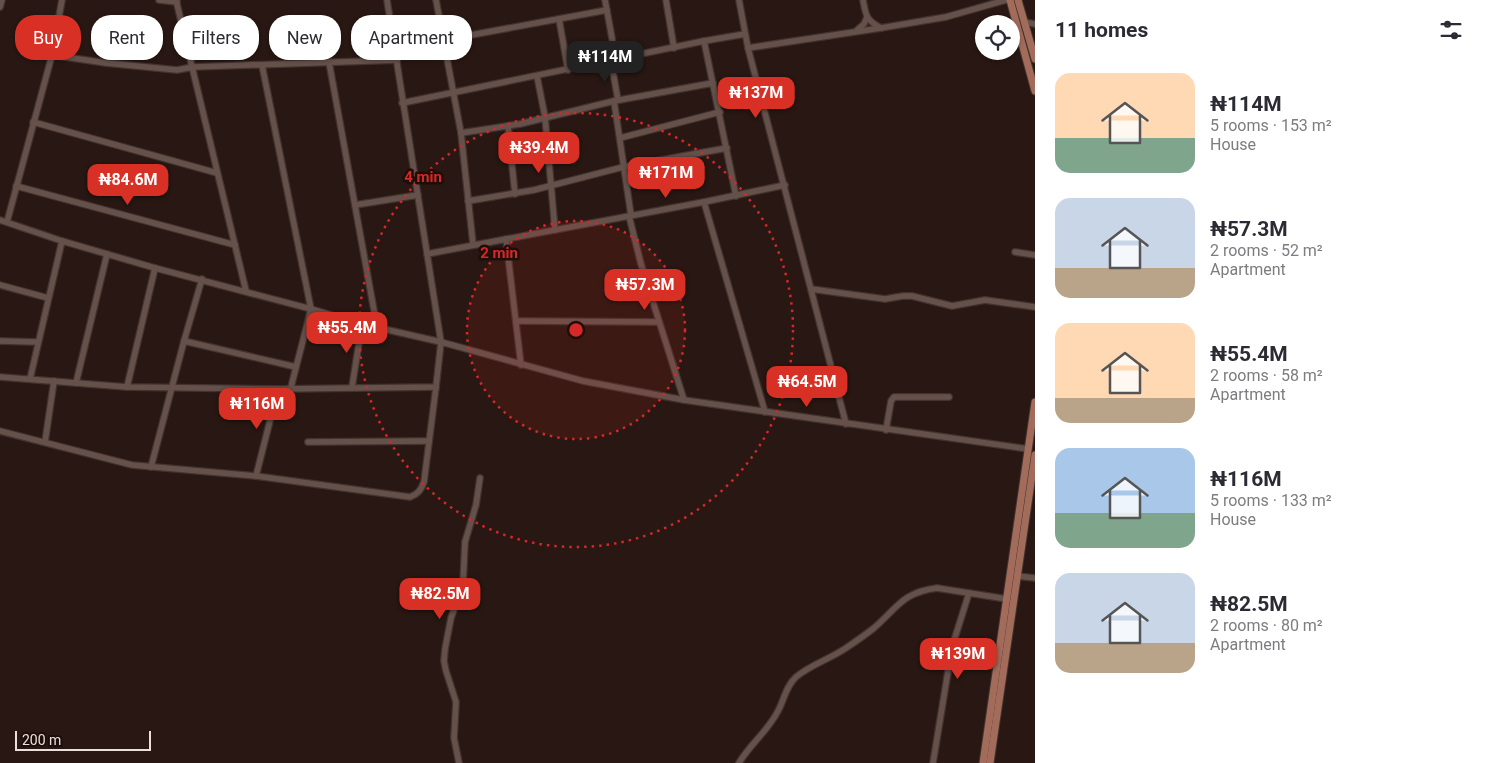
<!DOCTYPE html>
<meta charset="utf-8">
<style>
body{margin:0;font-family:Roboto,sans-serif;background:#f7f7f7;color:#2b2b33;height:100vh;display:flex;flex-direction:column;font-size:19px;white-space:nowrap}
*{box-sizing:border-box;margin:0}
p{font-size:16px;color:#7c7c81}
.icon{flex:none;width:28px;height:28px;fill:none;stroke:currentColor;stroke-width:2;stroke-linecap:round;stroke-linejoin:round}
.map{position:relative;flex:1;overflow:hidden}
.drawer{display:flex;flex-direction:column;background:#fff;width:450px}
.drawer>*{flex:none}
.top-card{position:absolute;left:15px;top:15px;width:475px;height:45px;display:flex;gap:10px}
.buttons{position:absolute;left:975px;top:15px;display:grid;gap:10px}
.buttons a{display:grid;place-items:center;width:45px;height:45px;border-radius:50%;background:#fff;box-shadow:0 1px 4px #0004;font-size:25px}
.scale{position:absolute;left:15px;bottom:12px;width:136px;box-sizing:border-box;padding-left:5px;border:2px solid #ebdfdb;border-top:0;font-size:14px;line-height:18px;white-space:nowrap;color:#ebdfdb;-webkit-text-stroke:4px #1e0e09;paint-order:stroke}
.price{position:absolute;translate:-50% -42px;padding:0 11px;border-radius:10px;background:#d93025;color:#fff;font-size:16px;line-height:32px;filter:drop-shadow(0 1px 2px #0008)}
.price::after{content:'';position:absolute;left:50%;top:30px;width:15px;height:11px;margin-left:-8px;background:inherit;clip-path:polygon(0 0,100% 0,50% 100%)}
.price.current{background:#222;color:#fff}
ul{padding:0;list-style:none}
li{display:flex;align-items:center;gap:15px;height:125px;padding:0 20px}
li span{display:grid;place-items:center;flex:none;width:140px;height:100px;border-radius:15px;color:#555}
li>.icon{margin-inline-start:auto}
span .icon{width:60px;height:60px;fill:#fffc;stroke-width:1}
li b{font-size:21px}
h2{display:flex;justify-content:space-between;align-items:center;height:60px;padding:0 20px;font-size:21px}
.chip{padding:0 18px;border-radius:20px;background:#fff;box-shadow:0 1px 4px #0004;font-size:18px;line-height:45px}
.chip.current{background:#d93025;color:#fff}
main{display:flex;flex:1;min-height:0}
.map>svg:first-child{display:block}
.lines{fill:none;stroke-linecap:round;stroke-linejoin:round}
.minor-casing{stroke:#403331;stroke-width:8}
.major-casing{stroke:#403331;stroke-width:9}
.minor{stroke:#65514a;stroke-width:5.5}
.major{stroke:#a26b5a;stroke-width:7}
.ring{fill:none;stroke:#d62828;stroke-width:2.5;stroke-dasharray:2.5 5}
.centre{fill:#d62828;stroke:#1e0e09;stroke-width:2.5}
.ring-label{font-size:15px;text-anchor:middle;font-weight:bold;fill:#d62828;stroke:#1e0e09;stroke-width:5;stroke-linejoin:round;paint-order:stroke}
</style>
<main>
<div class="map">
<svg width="1035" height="763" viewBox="0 0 1035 763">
<rect width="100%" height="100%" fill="#281712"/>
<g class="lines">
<g class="minor-casing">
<g id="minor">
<polyline points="159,0 177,2"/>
<polyline points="176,0 246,291"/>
<polyline points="436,0 461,133 473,244"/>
<polyline points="605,0 616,60"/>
<polyline points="666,0 674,48"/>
<polyline points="739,0 748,48 846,424"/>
<path d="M863,0C866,16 866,20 881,28"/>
<polyline points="0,7 2,0"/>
<polyline points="559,19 568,70"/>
<polyline points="1025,22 1035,24"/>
<polyline points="856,31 864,24 867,17"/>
<polyline points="704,41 736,196"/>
<polyline points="395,47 444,40 607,10"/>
<polyline points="748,48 881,28 946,17 1006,0"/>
<polyline points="52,55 106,63 177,70 193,67 397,60"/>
<polyline points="611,61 618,100"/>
<polyline points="329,62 377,327"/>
<polyline points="262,65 311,309 291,387"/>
<polyline points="537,76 545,117 555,230"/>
<polyline points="614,101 631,215"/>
<polyline points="402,103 704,41 745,34"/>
<polyline points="33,122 217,173"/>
<polyline points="508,126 515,194"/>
<polyline points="461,133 520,124 614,101 713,83"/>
<polyline points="620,138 720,112"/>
<polyline points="16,186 235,245"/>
<polyline points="468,201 534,190 623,167 727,148"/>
<polyline points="704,202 765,412"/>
<polyline points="355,205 418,195"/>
<polyline points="629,216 641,264 684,400"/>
<polyline points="0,220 62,241 155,268 311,309 362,324 441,342 583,381 684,400 1028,449"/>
<polyline points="7,222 52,55 62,0"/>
<polyline points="506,239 521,365"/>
<polyline points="1015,252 1035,255"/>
<polyline points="427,254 704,202 785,185"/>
<polyline points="0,285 48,298"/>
<polyline points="811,289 885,299 903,296 912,296 952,306 985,300 1035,307"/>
<polyline points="517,321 659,322"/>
<polyline points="0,341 37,342"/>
<polyline points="184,341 296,367"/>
<polyline points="0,377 127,387 278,389 436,387 441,342 387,0"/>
<polyline points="30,379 62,241"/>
<polyline points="76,383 107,254"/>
<polyline points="127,387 155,268"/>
<polyline points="352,387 362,324"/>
<polyline points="886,430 891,401 894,397 949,397"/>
<path d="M0,431L132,465L256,476L410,497C418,494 421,490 424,482L436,387"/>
<polyline points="45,442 54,381"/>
<polyline points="308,442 429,441"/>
<polyline points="151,467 184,341 202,279"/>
<polyline points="256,476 278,389"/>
<polyline points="1017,576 1035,578"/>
<polyline points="459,763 454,738 456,702 446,671 444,661 445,649 451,618 463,584 465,542 476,505 480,478"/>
<path d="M739,763C750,744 768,731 778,711C784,700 786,686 796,677C810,665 830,659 846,648C855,642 865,635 874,628C897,608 903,592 937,588L1007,599"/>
<polyline points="933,763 952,647 969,593"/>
</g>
</g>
<g class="major-casing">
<g id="major">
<polyline points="1010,0 1035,91"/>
<polyline points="1018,0 1035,59"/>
<polyline points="983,763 1035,402"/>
<polyline points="990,763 1035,455"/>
</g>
</g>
<use href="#minor" class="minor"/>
<use href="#major" class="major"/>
</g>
<circle cx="576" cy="330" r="109" fill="#d62828" fill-opacity=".12"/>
<g class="ring">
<circle cx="576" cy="330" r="109"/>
<circle cx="576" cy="330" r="217"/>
</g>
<circle cx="576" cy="330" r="8" class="centre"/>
<g class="ring-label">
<text x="423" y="182">4 min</text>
<text x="499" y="258">2 min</text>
</g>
</svg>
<div class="buttons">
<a><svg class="icon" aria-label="locate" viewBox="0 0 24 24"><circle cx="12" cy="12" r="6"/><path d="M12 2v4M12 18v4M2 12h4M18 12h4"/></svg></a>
</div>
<div class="scale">200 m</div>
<b class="price current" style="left:605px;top:83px">₦114M</b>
<b class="price" style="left:756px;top:119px">₦137M</b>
<b class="price" style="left:539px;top:174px">₦39.4M</b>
<b class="price" style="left:666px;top:199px">₦171M</b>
<b class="price" style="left:128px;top:206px">₦84.6M</b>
<b class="price" style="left:645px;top:311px">₦57.3M</b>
<b class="price" style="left:347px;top:354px">₦55.4M</b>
<b class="price" style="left:807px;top:408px">₦64.5M</b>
<b class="price" style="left:257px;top:430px">₦116M</b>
<b class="price" style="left:440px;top:620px">₦82.5M</b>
<b class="price" style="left:958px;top:680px">₦139M</b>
<div class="top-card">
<a class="chip current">Buy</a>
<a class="chip">Rent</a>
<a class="chip">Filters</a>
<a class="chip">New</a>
<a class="chip">Apartment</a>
</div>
</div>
<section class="drawer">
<h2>11 homes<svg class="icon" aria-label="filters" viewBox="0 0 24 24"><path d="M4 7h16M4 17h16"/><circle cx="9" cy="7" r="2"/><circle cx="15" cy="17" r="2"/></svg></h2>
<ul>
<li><span style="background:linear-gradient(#ffd9b3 65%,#7fa58c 0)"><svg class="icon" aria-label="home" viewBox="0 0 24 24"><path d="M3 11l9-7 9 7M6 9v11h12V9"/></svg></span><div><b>₦114M</b><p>5 rooms · 153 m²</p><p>House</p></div></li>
<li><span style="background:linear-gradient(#c9d6e8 70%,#b9a48a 0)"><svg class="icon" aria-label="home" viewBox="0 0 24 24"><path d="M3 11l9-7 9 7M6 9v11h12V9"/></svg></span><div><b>₦57.3M</b><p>2 rooms · 52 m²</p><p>Apartment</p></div></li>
<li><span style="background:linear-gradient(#ffd9b3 75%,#b9a48a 0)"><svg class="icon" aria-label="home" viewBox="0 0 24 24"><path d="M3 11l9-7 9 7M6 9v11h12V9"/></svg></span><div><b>₦55.4M</b><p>2 rooms · 58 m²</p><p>Apartment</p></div></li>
<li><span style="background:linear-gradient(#a9c7e8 65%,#7fa58c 0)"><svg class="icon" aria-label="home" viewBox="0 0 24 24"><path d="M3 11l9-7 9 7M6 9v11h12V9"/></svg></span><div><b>₦116M</b><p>5 rooms · 133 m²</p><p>House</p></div></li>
<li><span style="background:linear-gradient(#c9d6e8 70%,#b9a48a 0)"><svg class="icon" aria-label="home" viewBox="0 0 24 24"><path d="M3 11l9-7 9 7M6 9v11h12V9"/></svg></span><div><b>₦82.5M</b><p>2 rooms · 80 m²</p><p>Apartment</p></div></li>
</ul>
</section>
</main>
